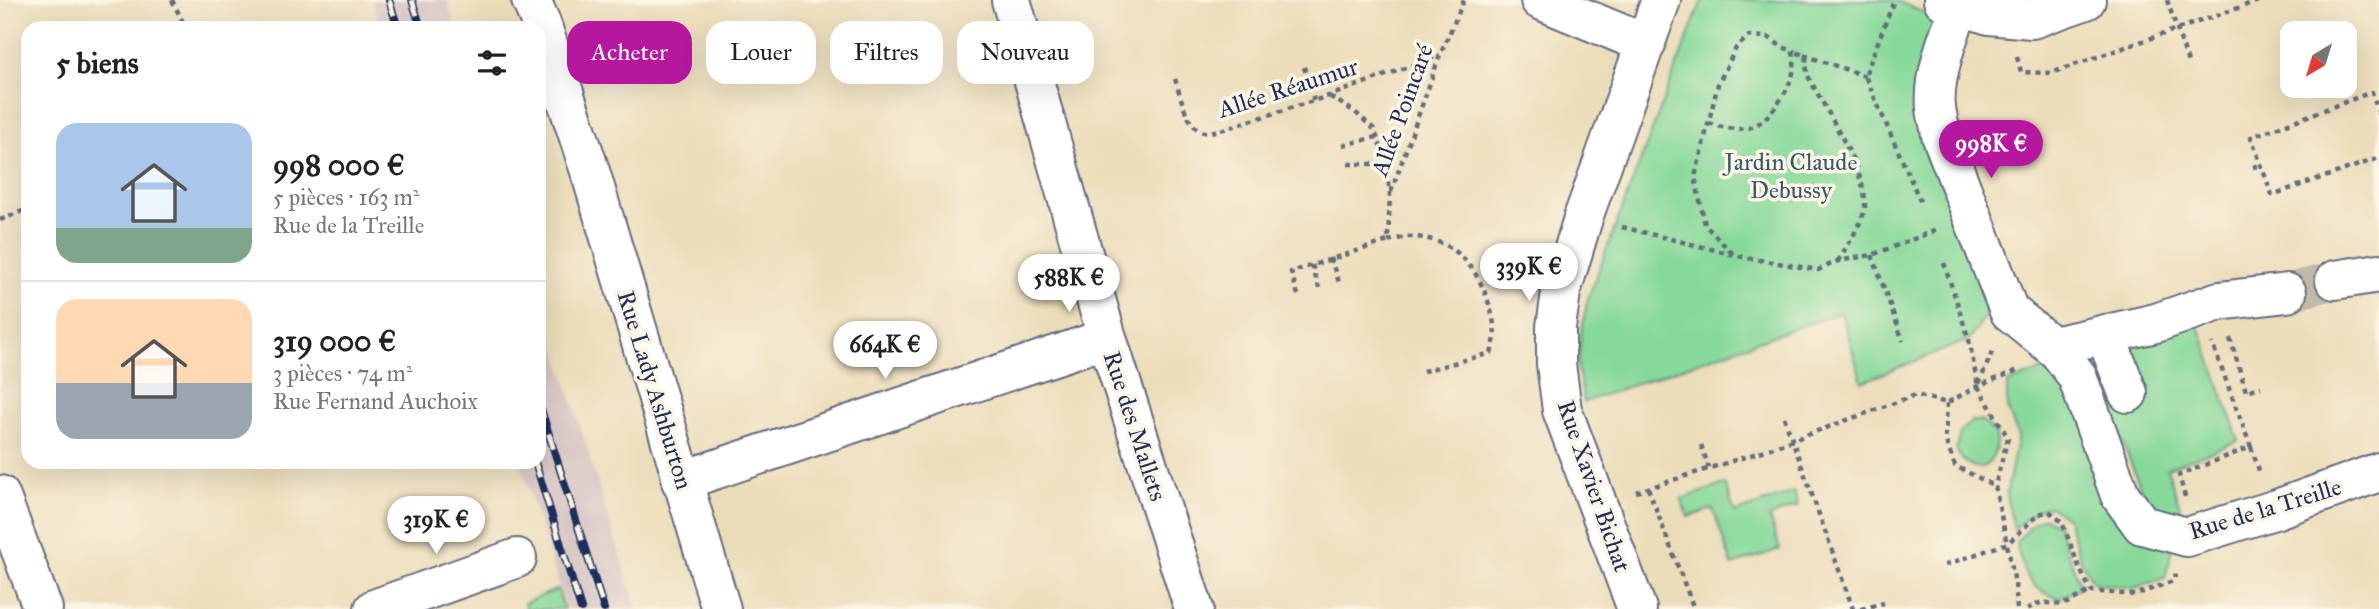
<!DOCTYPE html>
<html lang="fr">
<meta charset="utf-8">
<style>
body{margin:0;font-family:"IM FELL Great Primer",serif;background:#f6f6f6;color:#222;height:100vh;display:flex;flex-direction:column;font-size:26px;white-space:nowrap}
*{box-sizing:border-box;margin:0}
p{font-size:23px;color:#767676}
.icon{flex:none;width:38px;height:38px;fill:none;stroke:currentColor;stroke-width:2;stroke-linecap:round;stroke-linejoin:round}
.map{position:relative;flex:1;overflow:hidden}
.panel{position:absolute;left:21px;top:21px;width:525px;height:448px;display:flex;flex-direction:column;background:#fff;border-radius:21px;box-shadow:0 7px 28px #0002}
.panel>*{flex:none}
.top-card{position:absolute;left:567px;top:21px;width:665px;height:63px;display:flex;gap:14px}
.needle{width:46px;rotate:218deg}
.controls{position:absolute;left:2280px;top:21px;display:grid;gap:14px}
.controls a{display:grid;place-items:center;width:77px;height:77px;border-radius:14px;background:#fff;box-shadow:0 7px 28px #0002;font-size:35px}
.price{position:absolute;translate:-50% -60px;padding:0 16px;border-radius:24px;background:#fff;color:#222;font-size:23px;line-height:46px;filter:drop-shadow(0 2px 4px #0008)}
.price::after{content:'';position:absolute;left:50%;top:42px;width:21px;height:16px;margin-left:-10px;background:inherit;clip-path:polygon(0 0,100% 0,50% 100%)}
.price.active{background:#b5179e;color:#fff}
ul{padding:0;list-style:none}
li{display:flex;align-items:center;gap:21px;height:175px;padding:0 35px}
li+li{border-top:2px solid #e0e0e0}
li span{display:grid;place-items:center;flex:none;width:196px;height:140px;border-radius:21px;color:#555}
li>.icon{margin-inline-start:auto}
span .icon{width:84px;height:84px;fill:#fffc;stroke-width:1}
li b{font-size:30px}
h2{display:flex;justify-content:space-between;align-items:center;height:84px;padding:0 35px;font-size:30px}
.pill{padding:0 24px;border-radius:21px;background:#fff;box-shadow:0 7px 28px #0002;font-size:24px;line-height:63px}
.pill.active{background:#b5179e;color:#fff}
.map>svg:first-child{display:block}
.industrial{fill:#d2bfbf}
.green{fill:#87d999;stroke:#51847c;stroke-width:2}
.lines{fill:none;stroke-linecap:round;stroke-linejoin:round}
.minor-tunnel{stroke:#c2baa8;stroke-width:38;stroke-dasharray:38 19;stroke-linecap:butt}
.minor-casing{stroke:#646c7e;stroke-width:42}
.path{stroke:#646c7e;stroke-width:4.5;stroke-dasharray:5 5;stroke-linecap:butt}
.minor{stroke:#fff;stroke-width:38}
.rail-casing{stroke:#1b2f5e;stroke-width:8}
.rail{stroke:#fcf5e5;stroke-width:5;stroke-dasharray:16;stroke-linecap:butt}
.labels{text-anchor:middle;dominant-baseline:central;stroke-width:7;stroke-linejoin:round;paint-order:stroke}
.street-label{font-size:24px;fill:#1b2f5e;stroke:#fcf5e5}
.park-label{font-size:24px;fill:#365a6d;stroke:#fcf5e5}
</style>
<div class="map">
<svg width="2379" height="609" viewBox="0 0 2379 609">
<rect width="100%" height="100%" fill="#fcf5e5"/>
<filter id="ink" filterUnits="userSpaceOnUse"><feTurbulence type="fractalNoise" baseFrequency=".0143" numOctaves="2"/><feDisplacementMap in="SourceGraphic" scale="14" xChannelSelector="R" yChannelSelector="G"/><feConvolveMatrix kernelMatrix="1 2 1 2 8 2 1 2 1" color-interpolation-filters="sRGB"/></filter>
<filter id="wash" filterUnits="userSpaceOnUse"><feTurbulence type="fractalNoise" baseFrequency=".00686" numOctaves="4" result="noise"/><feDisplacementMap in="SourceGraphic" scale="28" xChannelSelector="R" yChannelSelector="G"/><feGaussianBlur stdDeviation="1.57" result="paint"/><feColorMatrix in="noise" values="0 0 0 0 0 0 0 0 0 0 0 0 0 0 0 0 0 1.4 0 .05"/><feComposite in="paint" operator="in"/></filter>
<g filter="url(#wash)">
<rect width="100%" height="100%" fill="#ecddba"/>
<g class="industrial">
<polygon points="372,0 447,0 456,28 381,28"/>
<polygon points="539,295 637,609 567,609 520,462 539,462"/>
</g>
<g class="green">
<polygon points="1702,0 1894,0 1945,21 1928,83 1993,305 1969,340 1862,382 1841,312 1584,402 1578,369 1581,334 1588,298"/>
<polygon points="2198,323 2239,441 2167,468 2185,523 2150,511 2104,396 2079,355"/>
<polygon points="2060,364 2112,494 2175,540 2165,578 2134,588 2094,583 2082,563 2067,518 2050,506 2037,510 2014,529 2006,495 2018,436 2007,407 2007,383"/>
<path d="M1973,421H1981L1996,433C1996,441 1997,449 1993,456C1983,477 1960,465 1956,447L1961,430Z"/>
<polygon points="1725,484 1735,513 1794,492 1798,506 1769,517 1780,549 1732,565 1713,509 1688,517 1681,499"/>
<path d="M2044,517L2058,526L2081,587L2060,598C2027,590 2023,571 2016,542L2033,524Z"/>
<polygon points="558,589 564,609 526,609 524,603"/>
</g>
</g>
<g filter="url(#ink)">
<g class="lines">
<polyline class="minor-tunnel" points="2287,293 2335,280"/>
<g class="minor-casing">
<g id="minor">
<polyline points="531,0 541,23 590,171 721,609"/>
<polyline points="1011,0 1107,338 1194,609"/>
<polyline points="1540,0 1646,44"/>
<polyline points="1943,0 1989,15 2032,19 2086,0"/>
<path d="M1960,7C1948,35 1933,78 1936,108C1937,117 1940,126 1941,135L2009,311L2058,351L2077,376L2120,495L2142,525L2187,537L2277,509L2379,472"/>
<polyline points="2335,280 2379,273"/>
<polyline points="2105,334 2128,393"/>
<polyline points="2053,346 2156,323 2219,301 2287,293"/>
<polyline points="681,481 1107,338"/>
<polyline points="0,495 43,609"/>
<polyline points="374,609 517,558"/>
<polyline points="1637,609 1562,410 1556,364 1556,327 1561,292 1584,215 1661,0"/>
</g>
</g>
<g class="path">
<polyline points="172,0 186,28"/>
<polyline points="2167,0 2189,65"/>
<polyline points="1893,3 1865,76 1921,203"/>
<polyline points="1804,55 1865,76"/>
<polyline points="2017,57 2021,72 2051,73 2261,0"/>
<polyline points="1304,67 1314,101"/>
<path d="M1175,79C1180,93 1187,129 1204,132C1209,133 1217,130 1221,130L1329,96L1440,55"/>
<polyline points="2379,114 2372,92 2251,137 2272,195 2379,158"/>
<path d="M1709,123C1722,128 1737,131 1751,127C1769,122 1793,86 1794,67C1795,62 1793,56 1793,51L1806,56L1807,74C1823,106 1868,173 1865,207C1863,223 1846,247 1838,261"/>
<polyline points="1343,145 1377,137"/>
<polyline points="1348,164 1386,164"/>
<polyline points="2253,167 2261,165"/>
<polyline points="1391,192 1440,55 1464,0"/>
<polyline points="0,220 28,209"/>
<polyline points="1622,227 1743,257 1818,270 1838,261 1872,255 1934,231 1935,235"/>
<path d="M1388,241C1397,239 1407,236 1415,237C1455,240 1476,266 1488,301C1494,320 1498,335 1491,353L1420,372"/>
<polyline points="1732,253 1705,225 1695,177 1718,84 1736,48 1749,36 1768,37 1782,47 1796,52"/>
<polyline points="1872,255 1903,341"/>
<polyline points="1330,258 1339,282"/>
<polyline points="1944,263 1969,340 1978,386 1993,350"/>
<polyline points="1312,265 1319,288"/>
<polyline points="1298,295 1291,272 1388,241 1390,194 1386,161 1374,129 1355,112 1329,96"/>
<polyline points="2230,338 2246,391 2261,387"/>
<polyline points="1978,386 2008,438 1995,486 2015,583 2017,609"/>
<polyline points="1947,403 1945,439 1955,466 1995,486"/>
<polyline points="1784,417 1853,609"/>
<polyline points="1701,445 1709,468"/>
<polyline points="2251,447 2260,473"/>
<polyline points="1648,488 1694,609"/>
<polyline points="1636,492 1757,453 1916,395 1947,403 1978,386 2018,370"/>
<polyline points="2185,497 2179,475 2251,447 2212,343"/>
<polyline points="1945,565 2008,543 2039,514 2049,511 2062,522 2079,567 2091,591 2135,595 2173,581 2176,574"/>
<polyline points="1861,609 1884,603"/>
<polyline points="2027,609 2042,602 2063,605 2091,591"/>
</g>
<use href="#minor" class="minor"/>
<g class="rail-casing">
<g id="rail">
<polyline points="389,0 398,28"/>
<polyline points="412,0 421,28"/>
<polyline points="539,403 604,609"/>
<polyline points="535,462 581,609"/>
</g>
</g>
<use href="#rail" class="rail"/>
</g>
</g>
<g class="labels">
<g class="street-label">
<text transform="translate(1288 88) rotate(-18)">Allée Réaumur</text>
<text transform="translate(1402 110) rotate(-70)">Allée Poincaré</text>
<text transform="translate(655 390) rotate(73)">Rue Lady Ashburton</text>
<text transform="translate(1135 426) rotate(72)">Rue des Mallets</text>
<text transform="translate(1594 486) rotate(71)">Rue Xavier Bichat</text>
<text transform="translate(2265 509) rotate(-17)">Rue de la Treille</text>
</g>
<g class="park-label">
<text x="1791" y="162">Jardin Claude<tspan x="1791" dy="28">Debussy</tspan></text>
</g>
</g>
</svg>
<div class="controls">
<a><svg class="needle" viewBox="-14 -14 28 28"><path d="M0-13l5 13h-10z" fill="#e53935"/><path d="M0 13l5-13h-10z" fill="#767676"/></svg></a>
</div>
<b class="price active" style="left:1991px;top:180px">998K €</b>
<b class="price" style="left:1529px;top:303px">339K €</b>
<b class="price" style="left:1069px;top:314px">588K €</b>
<b class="price" style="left:885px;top:381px">664K €</b>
<b class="price" style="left:436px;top:556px">319K €</b>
<div class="top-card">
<a class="pill active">Acheter</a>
<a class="pill">Louer</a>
<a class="pill">Filtres</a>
<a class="pill">Nouveau</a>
</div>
<section class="panel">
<h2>5 biens<svg class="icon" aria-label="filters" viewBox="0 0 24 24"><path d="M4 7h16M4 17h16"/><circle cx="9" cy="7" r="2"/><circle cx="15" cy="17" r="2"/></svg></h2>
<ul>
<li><span style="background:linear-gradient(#a9c7e8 75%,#7fa58c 0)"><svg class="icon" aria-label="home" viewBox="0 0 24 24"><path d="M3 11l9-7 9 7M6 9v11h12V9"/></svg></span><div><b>998 000 €</b><p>5 pièces · 163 m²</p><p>Rue de la Treille</p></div></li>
<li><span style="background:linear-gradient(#ffd9b3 60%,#9aa5b1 0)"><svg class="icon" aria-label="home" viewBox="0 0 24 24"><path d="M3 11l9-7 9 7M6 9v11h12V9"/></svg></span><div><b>319 000 €</b><p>3 pièces · 74 m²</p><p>Rue Fernand Auchoix</p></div></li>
</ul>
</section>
</div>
